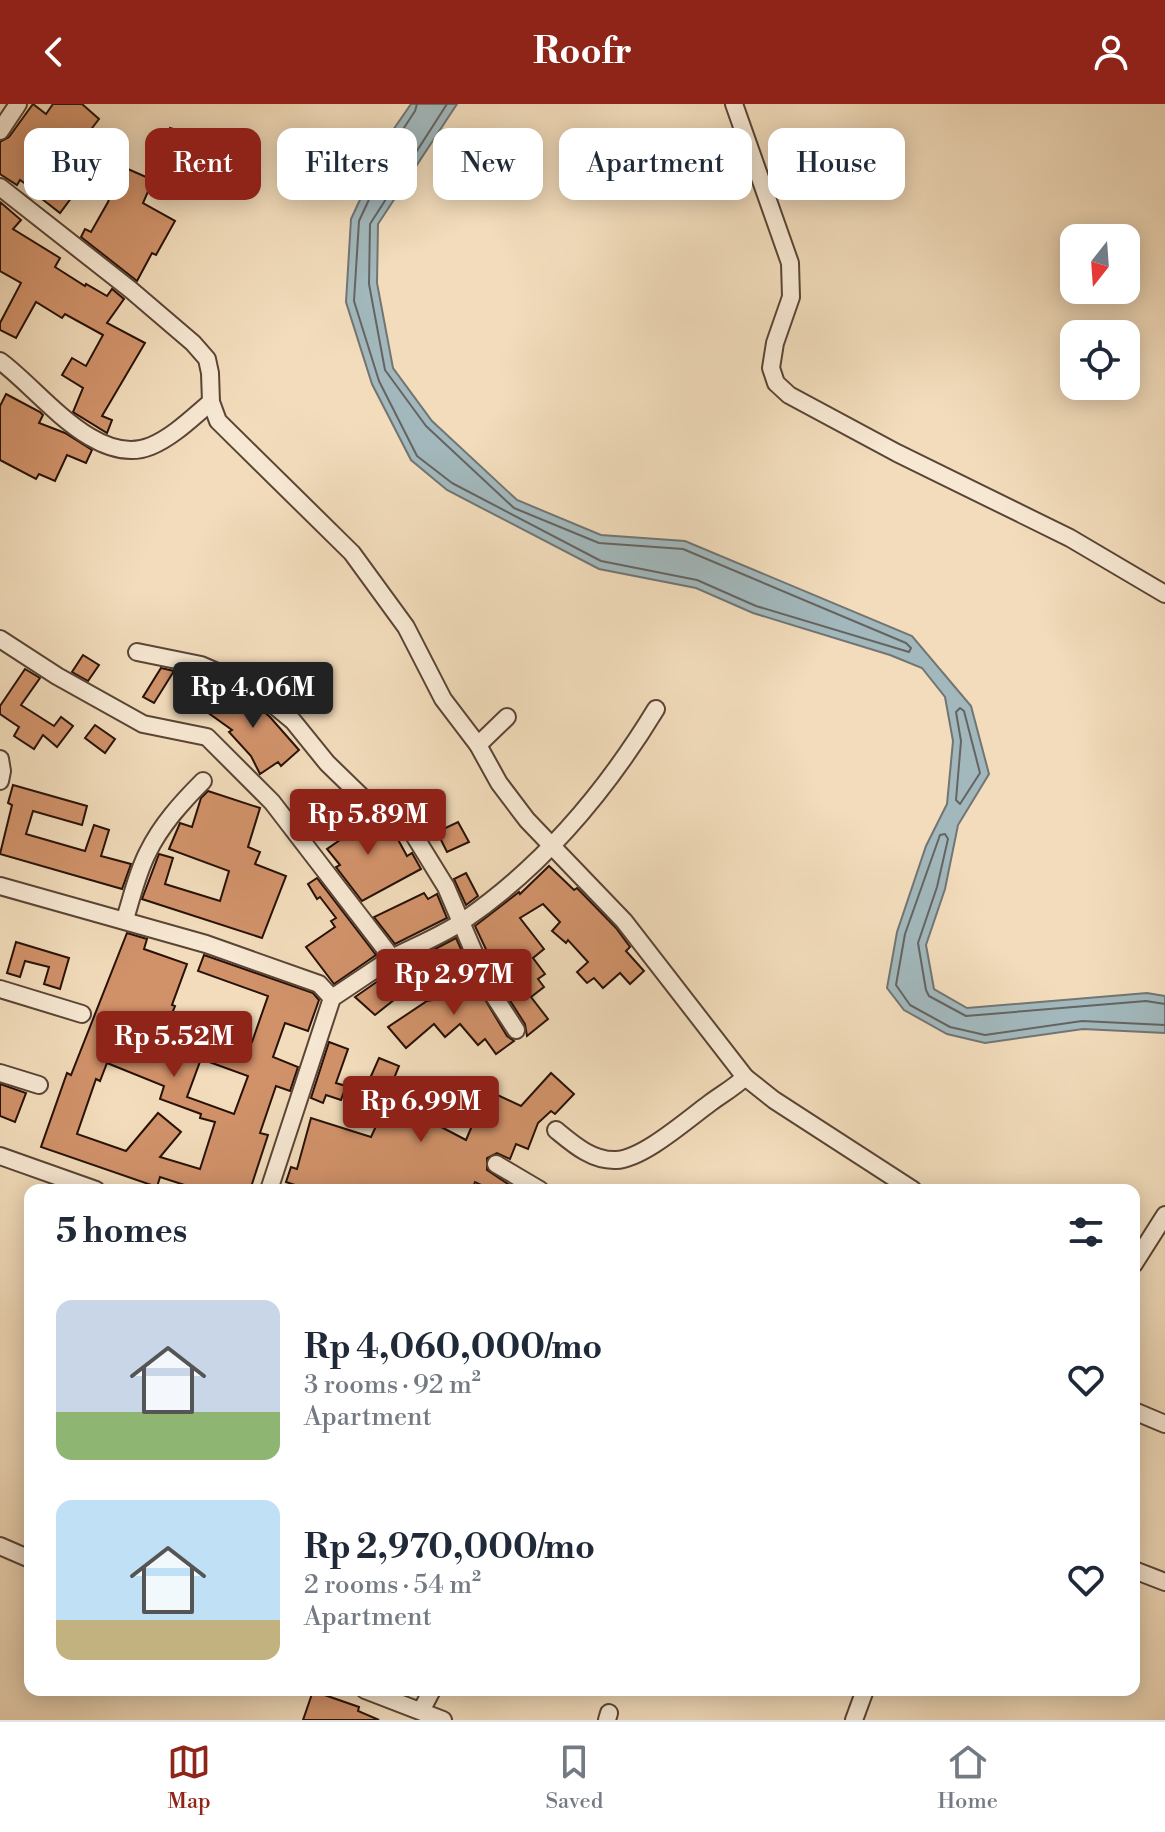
<!DOCTYPE html>
<meta charset="utf-8">
<style>
body{margin:0;font-family:"Libre Bodoni",serif;background:#f6f6f7;color:#1f2937;height:100vh;display:flex;flex-direction:column;font-size:30px;white-space:nowrap}
*{box-sizing:border-box;margin:0}
p{font-size:26px;color:#747a83}
.icon{flex:none;width:44px;height:44px;fill:none;stroke:currentColor;stroke-width:2;stroke-linecap:round;stroke-linejoin:round}
.map{position:relative;flex:1;overflow:hidden}
.details{position:absolute;left:24px;top:1080px;width:1116px;height:512px;display:flex;flex-direction:column;background:#fff;border-radius:16px;box-shadow:0 4px 20px #0003}
.details>*{flex:none}
.top-card{position:absolute;left:24px;top:24px;width:1118px;height:72px;display:flex;gap:16px}
.needle{width:52px;rotate:197deg}
.controls{position:absolute;left:1060px;top:120px;display:grid;gap:16px}
.controls a{display:grid;place-items:center;width:80px;height:80px;border-radius:16px;background:#fff;box-shadow:0 4px 20px #0003;font-size:40px}
.price{position:absolute;translate:-50% -68px;padding:0 18px;border-radius:8px;background:#8f2418;color:#fff;font-size:26px;line-height:52px;filter:drop-shadow(0 2px 4px #0008)}
.price::after{content:'';position:absolute;left:50%;top:48px;width:24px;height:18px;margin-left:-12px;background:inherit;clip-path:polygon(0 0,100% 0,50% 100%)}
.price.on{background:#222;color:#fff}
ul{padding:0;list-style:none}
li{display:flex;align-items:center;gap:24px;height:200px;padding:0 32px}
li span{display:grid;place-items:center;flex:none;width:224px;height:160px;border-radius:16px;color:#555}
li>.icon{margin-inline-start:auto}
span .icon{width:96px;height:96px;fill:#fffc;stroke-width:1}
li b{font-size:34px}
h2{display:flex;justify-content:space-between;align-items:center;height:96px;padding:0 32px;font-size:34px}
.chip{padding:0 28px;border-radius:16px;background:#fff;box-shadow:0 4px 20px #0003;font-size:28px;line-height:72px}
.chip.on{background:#8f2418;color:#fff}
header{display:flex;justify-content:space-between;align-items:center;height:104px;padding:0 32px;background:#8f2418;color:#fff;font-size:36px;font-weight:700}
.tab-bar{display:flex;justify-content:space-around;align-items:center;height:112px;border-top:2px solid #e0e1e3;background:#fff;font-size:22px;color:#747a83}
.tab-bar a{display:grid;justify-items:center;gap:4px}
.tab-bar .on{color:#8f2418}
.map>svg:first-child{display:block}
.water{fill:#a2b8bc;stroke:#717574;stroke-width:2}
.lines{fill:none;stroke-linecap:round;stroke-linejoin:round}
.shore{stroke:#646462;stroke-width:2}
.building{fill:#d1926a;stroke:#271108;stroke-width:2;fill-rule:evenodd}
.minor-casing{stroke:#5a4435;stroke-width:20}
.minor{stroke:#f7e8d3;stroke-width:16}
</style>
<header><svg class="icon" aria-label="back" viewBox="0 0 24 24"><path d="M15 5l-7 7 7 7"/></svg>Roofr<svg class="icon" aria-label="person" viewBox="0 0 24 24"><circle cx="12" cy="8" r="4"/><path d="M4 21q1-7 8-7t8 7"/></svg></header>
<div class="map">
<svg width="1165" height="1616" viewBox="0 0 1165 1616">
<rect width="100%" height="100%" fill="#f2dcbb"/>
<filter id="stains"><feTurbulence type="fractalNoise" baseFrequency=".0025" numOctaves="4"/><feColorMatrix values="0 0 0 0 .2 0 0 0 0 .09 0 0 0 0 .02 0 0 0 .5 -.17"/></filter>
<radialGradient id="worn" r=".72"><stop offset=".6" stop-color="#630" stop-opacity="0"/><stop offset="1" stop-color="#630" stop-opacity=".3"/></radialGradient>
<polygon class="water" points="411,0 457,0 378,120 377,179 393,264 432,317 517,396 601,431 685,437 912,532 971,602 989,670 958,721 945,785 926,841 934,885 967,904 1147,889 1165,892 1165,929 1083,925 985,939 947,930 904,906 887,884 897,828 926,742 947,700 953,637 945,593 922,564 890,551 753,509 696,484 599,465 447,386 411,356 372,280 346,198 351,115 391,29"/>
<g class="lines">
<g class="shore">
<polyline points="417,0 415,7 398,33 359,117 354,197 379,277 417,352 452,379 601,457 697,476 756,502 909,548 911,544 906,539 683,445 599,439 514,404 426,322 385,266 369,180 370,120 447,0"/>
<polygon points="960,604 964,607 980,669 960,700 956,696 961,637 956,608"/>
<polyline points="1165,900 1146,897 966,912 929,892 926,886 918,839 937,783 948,735 945,730 940,731 905,830 896,881 910,901 950,923 985,931 1082,917 1165,921"/>
</g>
</g>
<g class="building">
<polygon points="33,0 46,10 53,0 82,0 99,15 70,53 90,69 60,109 42,95 44,93 20,76 17,81 0,70 0,38 9,33"/>
<polygon points="170,24 190,30 182,56 162,50"/>
<polygon points="121,62 153,76 143,99 175,117 156,151 152,149 137,177 81,133 85,125 91,128 108,98"/>
<polygon points="0,98 21,116 13,125 60,154 55,163 85,182 86,180 107,192 112,185 124,195 107,219 145,239 102,312 112,316 107,329 73,308 83,284 62,271 72,254 86,262 103,231 65,210 62,214 36,198 16,234 0,226 0,219 21,179 0,167"/>
<polygon points="6,290 40,308 43,311 39,319 65,329 92,346 86,359 67,351 55,377 39,370 36,375 0,356 0,302"/>
<polygon points="83,551 99,561 88,577 72,568"/>
<polygon points="161,564 174,567 154,599 143,593"/>
<polygon points="25,565 40,574 21,601 54,622 61,613 73,622 57,643 43,631 34,645 14,632 19,623 0,610 0,602"/>
<polygon points="224,584 246,592 270,613 299,646 281,662 278,658 260,670 251,652 229,628 232,626 207,608"/>
<polygon points="95,621 115,635 105,649 85,634"/>
<polygon points="13,681 87,702 82,721 33,707 26,730 85,747 94,721 109,726 101,752 131,760 122,785 0,750 12,701 8,699"/>
<polygon points="208,687 260,704 248,743 260,748 255,760 286,772 262,834 142,795 159,750 173,754 165,780 220,797 229,767 169,745 180,719 192,723 201,694"/>
<polygon points="327,698 350,729 373,717 384,735 395,730 407,752 412,749 421,765 362,797 336,763 340,761 327,745 340,736 317,705"/>
<polygon points="458,718 469,738 447,748 437,728"/>
<polygon points="549,762 574,786 577,784 616,824 630,843 626,847 644,867 630,880 620,869 603,884 594,874 587,879 577,868 588,858 568,836 566,839 552,827 560,818 543,800 520,814 544,845 533,854 545,870 538,875 544,883 531,893 548,915 527,932 525,920 502,884 521,870 519,867 522,865 506,846 491,856 475,822 519,788 520,790"/>
<polygon points="466,769 478,792 466,801 454,775"/>
<polygon points="317,774 376,851 334,880 306,843 335,823 331,817 336,814 320,793 317,795 308,780"/>
<polygon points="424,789 428,795 437,790 447,814 395,840 374,813"/>
<path d="M127,829L147,835L144,845L187,860L172,901L175,902L171,912L214,927L215,925L252,938L268,892L198,867L204,851L313,889L319,896L308,927L285,919L273,953L298,963L290,987L276,982L260,1029L268,1031L250,1086H200L160,1073L157,1083L41,1043L67,969L71,971ZM201,955L248,972L234,1010L187,993ZM107,959L164,982L160,995L201,1010L200,1014L215,1018L200,1065L160,1053L181,1028L158,1009L126,1047L77,1030L96,975L100,977Z"/>
<polygon points="456,834 461,845 444,858 438,851 421,865 412,857"/>
<polygon points="16,838 69,854 60,885 44,880 49,863 25,857 20,873 7,869"/>
<polygon points="391,868 409,884 375,911 355,893"/>
<polygon points="469,869 507,932 514,937 496,950 485,935 478,941 460,920 445,933 434,920 406,944 388,923 427,897 432,896"/>
<polygon points="329,938 348,945 336,979 346,982 341,996 326,991 323,999 311,994"/>
<polygon points="379,954 399,962 386,994 466,1036 487,986 521,1002 551,969 574,990 555,1010 551,1007 538,1019 528,1045 516,1040 510,1055 497,1049 487,1054 487,1066 514,1084 513,1086 492,1086 475,1078 472,1086 310,1086 286,1078 291,1063 297,1065 311,1014 371,1033 383,1007 360,997"/>
<polygon points="0,980 26,989 15,1018 0,1012"/>
<polygon points="313,1587 359,1603 358,1607 379,1616 303,1616"/>
</g>
<g class="lines">
<g class="minor-casing">
<g id="minor">
<polyline points="734,0 790,159 791,193 775,239 771,264 776,279 789,291 897,349 1070,434 1165,490"/>
<polyline points="0,27 18,0"/>
<path d="M0,83L131,186L193,239L207,255L210,269L211,298L218,317L352,449L406,523L443,595L478,641L499,679L527,716L624,817L745,973C735,983 722,990 710,999C688,1015 643,1055 616,1056C592,1057 573,1040 556,1026"/>
<path d="M0,257C39,285 96,365 151,342C173,333 193,313 211,298"/>
<polyline points="0,535 57,572 143,620 207,633 272,698 392,854 332,894 269,1086"/>
<polyline points="137,548 201,561 252,583 293,617 327,659 363,694 409,723 446,783 490,886 516,926"/>
<polyline points="478,641 507,613"/>
<polyline points="0,655 2,667 0,677"/>
<polyline points="0,782 206,840 319,880 332,894"/>
<path d="M125,815C132,793 137,769 148,748C161,721 182,698 203,677"/>
<polyline points="0,885 82,910"/>
<path d="M428,886L392,854C415,842 441,832 463,817C542,763 606,687 656,605"/>
<polyline points="0,969 39,981"/>
<polyline points="745,973 774,996 913,1086"/>
<polyline points="0,1052 96,1086"/>
<polyline points="496,1060 540,1086"/>
<polyline points="1134,1160 1165,1111"/>
<polyline points="1134,1307 1165,1320"/>
<polyline points="0,1442 30,1455"/>
<polyline points="1134,1466 1165,1478"/>
<polyline points="365,1586 443,1616"/>
<polyline points="421,1607 432,1586"/>
<polyline points="607,1616 609,1609"/>
<polyline points="854,1616 865,1586"/>
</g>
</g>
<use href="#minor" class="minor"/>
</g>
<rect width="100%" height="100%" filter="url(#stains)"/>
<rect width="100%" height="100%" fill="url(#worn)"/>
</svg>
<div class="controls">
<a><svg class="needle" viewBox="-14 -14 28 28"><path d="M0-13l5 13h-10z" fill="#e53935"/><path d="M0 13l5-13h-10z" fill="#747a83"/></svg></a>
<a><svg class="icon" aria-label="locate" viewBox="0 0 24 24"><circle cx="12" cy="12" r="6"/><path d="M12 2v4M12 18v4M2 12h4M18 12h4"/></svg></a>
</div>
<b class="price on" style="left:253px;top:626px">Rp 4.06M</b>
<b class="price" style="left:368px;top:753px">Rp 5.89M</b>
<b class="price" style="left:454px;top:913px">Rp 2.97M</b>
<b class="price" style="left:174px;top:975px">Rp 5.52M</b>
<b class="price" style="left:421px;top:1040px">Rp 6.99M</b>
<div class="top-card">
<a class="chip">Buy</a>
<a class="chip on">Rent</a>
<a class="chip">Filters</a>
<a class="chip">New</a>
<a class="chip">Apartment</a>
<a class="chip">House</a>
</div>
<section class="details">
<h2>5 homes<svg class="icon" aria-label="filters" viewBox="0 0 24 24"><path d="M4 7h16M4 17h16"/><circle cx="9" cy="7" r="2"/><circle cx="15" cy="17" r="2"/></svg></h2>
<ul>
<li><span style="background:linear-gradient(#c9d6e8 70%,#8fb573 0)"><svg class="icon" aria-label="home" viewBox="0 0 24 24"><path d="M3 11l9-7 9 7M6 9v11h12V9"/></svg></span><div><b>Rp 4,060,000/mo</b><p>3 rooms · 92 m²</p><p>Apartment</p></div><svg class="icon" aria-label="heart" viewBox="0 0 24 24"><path d="M12 20l-8-8c-3-5 5-10 8-4 3-6 11-1 8 4z"/></svg></li>
<li><span style="background:linear-gradient(#bfe0f5 75%,#c2b280 0)"><svg class="icon" aria-label="home" viewBox="0 0 24 24"><path d="M3 11l9-7 9 7M6 9v11h12V9"/></svg></span><div><b>Rp 2,970,000/mo</b><p>2 rooms · 54 m²</p><p>Apartment</p></div><svg class="icon" aria-label="heart" viewBox="0 0 24 24"><path d="M12 20l-8-8c-3-5 5-10 8-4 3-6 11-1 8 4z"/></svg></li>
</ul>
</section>
</div>
<nav class="tab-bar">
<a class="on"><svg class="icon" aria-label="map" viewBox="0 0 24 24"><path d="M3 6l6-2 6 2 6-2v14l-6 2-6-2-6 2zM9 4v14M15 6v14"/></svg>Map</a>
<a><svg class="icon" aria-label="saved" viewBox="0 0 24 24"><path d="M7 4h10v16l-5-4-5 4z"/></svg>Saved</a>
<a><svg class="icon" aria-label="home" viewBox="0 0 24 24"><path d="M3 11l9-7 9 7M6 9v11h12V9"/></svg>Home</a>
</nav>
